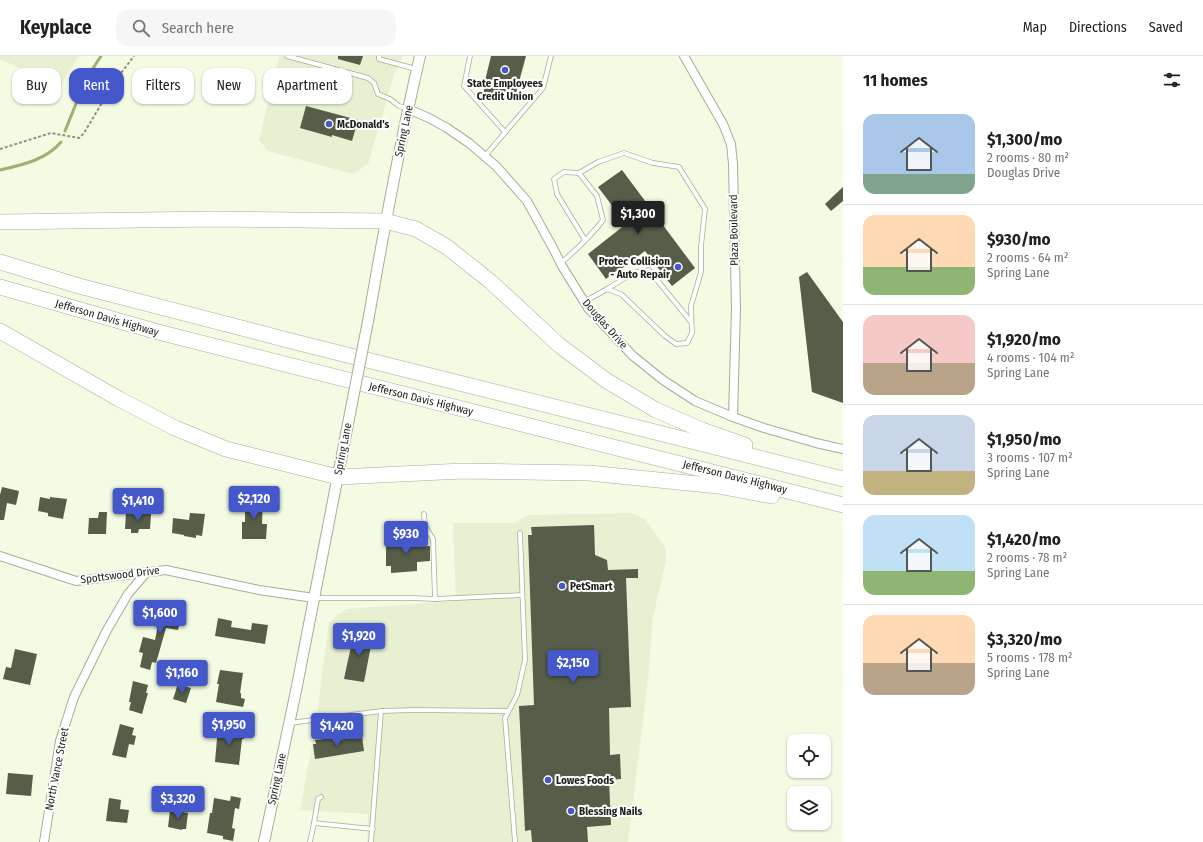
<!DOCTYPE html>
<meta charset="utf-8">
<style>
body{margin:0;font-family:"Fira Sans Condensed",sans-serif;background:#f6f6f6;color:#202124;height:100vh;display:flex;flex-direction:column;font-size:15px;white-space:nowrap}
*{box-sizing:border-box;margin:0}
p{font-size:13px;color:#757577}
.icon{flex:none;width:22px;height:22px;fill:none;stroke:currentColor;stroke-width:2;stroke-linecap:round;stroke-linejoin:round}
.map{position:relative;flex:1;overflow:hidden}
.panel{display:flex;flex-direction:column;background:#fff;width:360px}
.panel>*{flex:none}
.banner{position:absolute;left:12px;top:12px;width:380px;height:36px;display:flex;gap:8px}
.tools{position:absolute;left:787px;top:678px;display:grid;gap:8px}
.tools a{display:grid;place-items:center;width:44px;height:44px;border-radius:8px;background:#fff;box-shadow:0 1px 3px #0004;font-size:20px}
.price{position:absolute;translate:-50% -34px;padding:0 9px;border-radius:4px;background:#4457cb;color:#fff;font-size:13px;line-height:26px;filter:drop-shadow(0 1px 2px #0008)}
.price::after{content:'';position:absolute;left:50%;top:24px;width:12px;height:9px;margin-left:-6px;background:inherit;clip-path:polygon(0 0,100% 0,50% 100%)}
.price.active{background:#222;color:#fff}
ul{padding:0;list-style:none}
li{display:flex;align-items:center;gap:12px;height:100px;padding:0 20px}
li+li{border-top:1px solid #e0e0e0}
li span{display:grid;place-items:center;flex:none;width:112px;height:80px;border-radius:12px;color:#555}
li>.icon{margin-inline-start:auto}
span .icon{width:48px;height:48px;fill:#fffc;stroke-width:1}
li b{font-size:17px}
h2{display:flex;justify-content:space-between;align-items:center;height:48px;padding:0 20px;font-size:17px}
.tag{padding:0 14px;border-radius:12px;background:#fff;box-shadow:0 1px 3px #0004;font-size:14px;line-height:36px}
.tag.active{background:#4457cb;color:#fff}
header{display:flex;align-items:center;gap:24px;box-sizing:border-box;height:56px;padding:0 20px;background:#fff;border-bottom:1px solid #e0e0e0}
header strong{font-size:19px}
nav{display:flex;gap:22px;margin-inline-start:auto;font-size:14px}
.search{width:280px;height:36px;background:#f6f6f6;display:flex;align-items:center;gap:10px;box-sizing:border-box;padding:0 14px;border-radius:12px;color:#757577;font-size:15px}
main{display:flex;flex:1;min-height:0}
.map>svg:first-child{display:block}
.built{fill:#e7f1d2}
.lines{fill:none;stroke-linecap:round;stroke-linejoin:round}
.stream{stroke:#9fb170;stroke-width:3}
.building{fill:#565d48}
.service-casing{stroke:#a6ad96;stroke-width:5.5}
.minor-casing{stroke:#a6ad96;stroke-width:10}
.tertiary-casing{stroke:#a6ad96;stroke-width:12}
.motorway-casing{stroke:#a6ad96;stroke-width:16}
.path{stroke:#8d9282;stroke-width:2;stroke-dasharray:3 2;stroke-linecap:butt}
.service{stroke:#fff;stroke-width:4}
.minor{stroke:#fff;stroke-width:8}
.tertiary{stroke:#fff;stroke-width:10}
.motorway{stroke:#fff;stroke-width:15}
.tertiary-bridge-casing{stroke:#a6ad96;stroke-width:12;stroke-linecap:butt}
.tertiary-bridge{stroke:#fff;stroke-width:10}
.poi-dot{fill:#4457cb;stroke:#fff;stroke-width:1.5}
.labels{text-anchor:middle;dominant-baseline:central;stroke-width:4;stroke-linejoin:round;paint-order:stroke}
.poi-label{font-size:11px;font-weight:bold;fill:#1d2017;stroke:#fff;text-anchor:start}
.street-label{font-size:11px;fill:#1d2017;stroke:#fff}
</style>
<header>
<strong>Keyplace</strong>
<div class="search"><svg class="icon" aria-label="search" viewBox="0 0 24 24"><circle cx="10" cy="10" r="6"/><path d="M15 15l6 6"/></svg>Search here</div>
<nav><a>Map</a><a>Directions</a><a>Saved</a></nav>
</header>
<main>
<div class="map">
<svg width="843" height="786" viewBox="0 0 843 786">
<rect width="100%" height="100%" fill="#f3fbe3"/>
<g class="built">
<polygon points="0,0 79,0 60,30 0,3"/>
<polygon points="279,0 403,0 394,19 368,108 353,118 268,95 259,84"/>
<polygon points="631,457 646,464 666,493 666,505 653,561 648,624 628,786 367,786 368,758 300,754 315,674 329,566 346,553 456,545 453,467 515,467 527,459"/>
</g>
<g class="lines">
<g class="stream">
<polyline points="65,75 86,23 101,0"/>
<path d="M0,114C22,109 46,104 61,86"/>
</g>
</g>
<g class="building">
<polygon points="338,0 363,0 360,9 338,3"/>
<polygon points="491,0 526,0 516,37 515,37 512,46 483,39 485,29 484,29"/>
<polygon points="306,50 358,64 352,85 332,79 332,81 300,72"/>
<polygon points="622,114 695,212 672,230 645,195 617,216 616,215 606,223 588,198 626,168 598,131"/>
<polygon points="843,131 843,145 831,155 825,148"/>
<polygon points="807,216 843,266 843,347 812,336 799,221"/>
<polygon points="2,431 19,435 16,449 7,447 4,464 0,464 0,439"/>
<polygon points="40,441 50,443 50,441 67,443 63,463 48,460 48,457 38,455"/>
<polygon points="245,442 263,443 262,468 267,468 266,483 242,483 242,466 245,466"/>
<polygon points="99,456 107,456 106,478 88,478 89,462 98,462"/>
<polygon points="126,456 151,458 150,473 139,473 138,477 131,477 131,473 125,473"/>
<polygon points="190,457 205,458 202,480 196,479 196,482 184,480 184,479 172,477 173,462 189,464"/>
<polygon points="594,469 595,499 607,504 608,514 638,513 638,522 626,522 631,651 609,652 610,699 620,698 621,723 609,724 611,769 587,771 588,786 532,786 531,774 525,775 519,650 534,649 528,479 532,479 531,471"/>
<polygon points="416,482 416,491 430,490 430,505 417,506 417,515 391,517 391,510 386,510 386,491 389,490 389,483"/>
<polygon points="160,547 181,551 179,561 181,561 178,574 166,572 156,607 152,606 150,614 140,611 143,597 139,596 143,581 155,584 160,560 158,560"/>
<polygon points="218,562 232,565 231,571 251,574 252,567 268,569 265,588 215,580"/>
<polygon points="354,576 373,579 364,626 344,623"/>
<polygon points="15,593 37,598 30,629 3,623 6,611 11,612"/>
<polygon points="220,614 243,617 240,637 241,637 241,642 245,643 243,651 216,646 219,628 217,628"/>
<polygon points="133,625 148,629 146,637 148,637 142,658 129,654 131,646 129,646"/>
<polygon points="178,628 191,632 186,647 173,643"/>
<polygon points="120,668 134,672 132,679 136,680 134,689 129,688 126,702 112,699"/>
<polygon points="218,671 245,675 244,683 242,683 239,709 215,706"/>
<polygon points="362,680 364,695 315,703 313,688 316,688 315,684 333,682 333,685"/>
<polygon points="8,717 33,719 31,740 6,738"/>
<polygon points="231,740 241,742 239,753 235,752 232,772 235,773 233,785 223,783 223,780 207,777 210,757 212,757 214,742 230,745"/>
<polygon points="109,742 121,744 120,753 129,754 127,767 106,765"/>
<polygon points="170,754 188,757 186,773 182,773 182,774 168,771"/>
</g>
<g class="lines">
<g class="service-casing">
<g id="service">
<polyline points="287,0 368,22 374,27 378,38 390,43 399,50 408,53"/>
<polyline points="379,0 379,3 416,13"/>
<polyline points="470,0 464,30 505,76"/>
<polyline points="485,100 543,32 551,0"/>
<polyline points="579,117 598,106 624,97 653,107 679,111 705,153 701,190 701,216 691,250 692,277 687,287 676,288 665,280 621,238 607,233 584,246"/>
<path d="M561,207C576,194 591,180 603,164L597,140L579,117L564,116L554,123L557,138L585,184"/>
<polyline points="607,233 633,217 649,214 691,266"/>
<polyline points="424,458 425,470 433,483 435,543"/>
<polyline points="314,542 413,542 435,543 522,539"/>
<polyline points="290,667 381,655 414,654 508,655"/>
<polyline points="314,767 318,743 321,741"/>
<polyline points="310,786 314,767 373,773"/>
<polyline points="371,786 381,655"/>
<polyline points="515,786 505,662 517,639 525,604 520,477"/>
</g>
</g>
<g class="minor-casing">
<g id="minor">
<polyline points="684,0 723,68 731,88 733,108 736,253 733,361"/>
<polyline points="408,53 429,62 447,72 469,87 496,110 527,145 554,194 562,210 588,252 633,300 663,324 695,345 733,361 764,372 816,387 843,393"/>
<polyline points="0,500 76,525 166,514 259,534 314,542"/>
<polyline points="44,786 60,685 74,641 107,574 128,538 146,517"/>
</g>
</g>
<g class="tertiary-casing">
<g id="tertiary">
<path d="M369,260C384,173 400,86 420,0"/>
<polyline points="264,786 296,635 346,378"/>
</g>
</g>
<g class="motorway-casing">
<g id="motorway">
<polyline points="0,166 213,163 385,165 416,173 447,191 491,226 559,289 607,325 656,354 702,374 745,389"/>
<polyline points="0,206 79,230 299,287 843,423"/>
<polyline points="0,231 158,276 843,449"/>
<polyline points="0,275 119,343 175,372 226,393 338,421 463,415 589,417 718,430 772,440"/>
</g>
</g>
<polyline class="path" points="0,93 51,77 79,82 84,77 115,25 134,0"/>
<use href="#service" class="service"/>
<use href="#minor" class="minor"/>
<use href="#tertiary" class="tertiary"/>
<use href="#motorway" class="motorway"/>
<g class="tertiary-bridge-casing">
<polyline id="tertiary-bridge" points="346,378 369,260"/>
</g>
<use href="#tertiary-bridge" class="tertiary-bridge"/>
</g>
<g class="poi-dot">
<circle cx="505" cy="14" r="4"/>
<circle cx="329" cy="68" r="4"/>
<circle cx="678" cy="211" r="4"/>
<circle cx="562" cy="530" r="4"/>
<circle cx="548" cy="724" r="4"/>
<circle cx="571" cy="755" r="4"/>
</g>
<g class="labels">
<g class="poi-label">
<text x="505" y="27" text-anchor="middle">State Employees<tspan x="505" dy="13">Credit Union</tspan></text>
<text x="337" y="68">McDonald's</text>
<text x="670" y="205" text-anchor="end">Protec Collision<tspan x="670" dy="13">- Auto Repair</tspan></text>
<text x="570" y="530">PetSmart</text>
<text x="556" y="724">Lowes Foods</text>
<text x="579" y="755">Blessing Nails</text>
</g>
<g class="street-label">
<text transform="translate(404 75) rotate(-78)">Spring Lane</text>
<text transform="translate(734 174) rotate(-91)">Plaza Boulevard</text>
<text transform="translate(107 262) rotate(16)">Jefferson Davis Highway</text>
<text transform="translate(605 268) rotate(49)">Douglas Drive</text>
<text transform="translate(421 343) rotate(14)">Jefferson Davis Highway</text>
<text transform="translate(343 393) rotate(-79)">Spring Lane</text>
<text transform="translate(735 421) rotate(14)">Jefferson Davis Highway</text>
<text transform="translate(120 519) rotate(-7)">Spottswood Drive</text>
<text transform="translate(57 713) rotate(-79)">North Vance Street</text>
<text transform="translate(277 723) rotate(-78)">Spring Lane</text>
</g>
</g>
</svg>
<div class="tools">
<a><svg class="icon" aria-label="locate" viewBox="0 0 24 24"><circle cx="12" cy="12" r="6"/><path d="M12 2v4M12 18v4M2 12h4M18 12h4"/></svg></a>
<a><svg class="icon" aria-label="layers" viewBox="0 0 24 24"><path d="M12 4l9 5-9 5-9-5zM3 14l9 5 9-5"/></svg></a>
</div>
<b class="price active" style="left:638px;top:179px">$1,300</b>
<b class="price" style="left:254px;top:464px">$2,120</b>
<b class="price" style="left:138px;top:466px">$1,410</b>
<b class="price" style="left:406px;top:499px">$930</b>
<b class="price" style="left:160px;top:578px">$1,600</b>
<b class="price" style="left:359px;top:601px">$1,920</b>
<b class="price" style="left:573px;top:628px">$2,150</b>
<b class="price" style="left:182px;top:638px">$1,160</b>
<b class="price" style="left:229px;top:690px">$1,950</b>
<b class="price" style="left:337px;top:691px">$1,420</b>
<b class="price" style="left:178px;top:764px">$3,320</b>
<div class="banner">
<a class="tag">Buy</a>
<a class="tag active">Rent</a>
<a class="tag">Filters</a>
<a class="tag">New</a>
<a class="tag">Apartment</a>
</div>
</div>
<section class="panel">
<h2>11 homes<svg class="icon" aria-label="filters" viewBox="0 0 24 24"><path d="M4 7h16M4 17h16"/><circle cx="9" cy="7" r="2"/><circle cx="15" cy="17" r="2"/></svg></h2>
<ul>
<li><span style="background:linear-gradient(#a9c7e8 75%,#7fa58c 0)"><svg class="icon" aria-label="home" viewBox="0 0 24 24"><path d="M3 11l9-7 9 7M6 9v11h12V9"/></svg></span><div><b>$1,300/mo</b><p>2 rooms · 80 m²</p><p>Douglas Drive</p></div></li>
<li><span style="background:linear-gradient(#ffd9b3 65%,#8fb573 0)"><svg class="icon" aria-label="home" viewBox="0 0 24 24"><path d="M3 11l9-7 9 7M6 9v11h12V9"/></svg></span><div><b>$930/mo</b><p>2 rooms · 64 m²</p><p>Spring Lane</p></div></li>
<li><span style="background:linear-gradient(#f6c9c9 60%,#b9a48a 0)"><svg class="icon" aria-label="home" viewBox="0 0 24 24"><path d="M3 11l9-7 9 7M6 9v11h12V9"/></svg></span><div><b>$1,920/mo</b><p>4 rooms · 104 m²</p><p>Spring Lane</p></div></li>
<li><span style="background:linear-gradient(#c9d6e8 70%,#c2b280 0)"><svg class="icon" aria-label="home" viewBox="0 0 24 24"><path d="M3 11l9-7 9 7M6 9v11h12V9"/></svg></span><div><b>$1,950/mo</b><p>3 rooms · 107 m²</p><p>Spring Lane</p></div></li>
<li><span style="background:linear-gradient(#bfe0f5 70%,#8fb573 0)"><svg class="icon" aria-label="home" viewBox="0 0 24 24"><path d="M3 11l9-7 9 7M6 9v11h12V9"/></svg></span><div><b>$1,420/mo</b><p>2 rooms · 78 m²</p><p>Spring Lane</p></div></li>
<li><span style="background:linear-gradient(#ffd9b3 60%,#b9a48a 0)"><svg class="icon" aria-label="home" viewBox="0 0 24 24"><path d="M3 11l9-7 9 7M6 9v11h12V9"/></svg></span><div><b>$3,320/mo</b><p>5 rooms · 178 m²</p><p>Spring Lane</p></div></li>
</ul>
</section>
</main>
